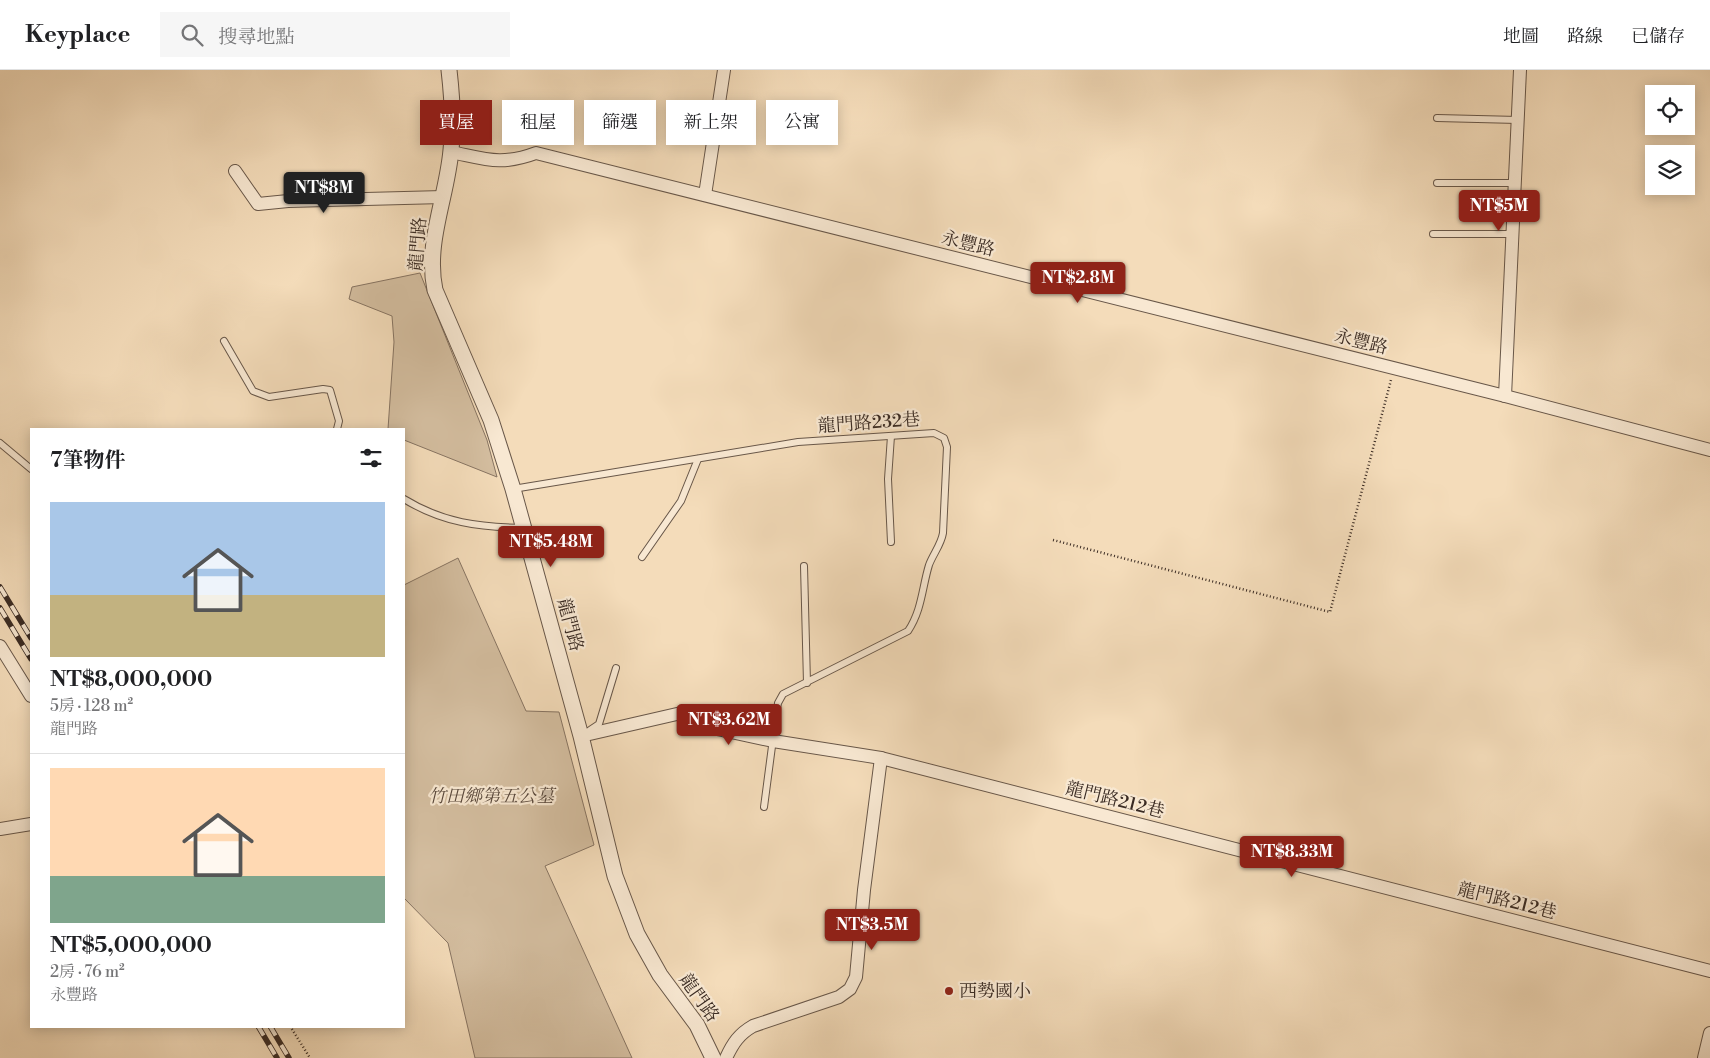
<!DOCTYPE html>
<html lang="zh-TW">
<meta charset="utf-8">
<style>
body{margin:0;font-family:"Libre Bodoni","Noto Serif TC",serif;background:#f6f6f6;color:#202124;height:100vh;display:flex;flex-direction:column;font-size:19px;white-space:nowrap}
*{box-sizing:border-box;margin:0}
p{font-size:16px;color:#757577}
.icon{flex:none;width:28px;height:28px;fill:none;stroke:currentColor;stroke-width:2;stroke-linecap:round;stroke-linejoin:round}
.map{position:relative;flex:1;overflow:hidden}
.drawer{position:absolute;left:30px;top:358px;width:375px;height:600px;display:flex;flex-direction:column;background:#fff;border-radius:0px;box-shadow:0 2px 12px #0003}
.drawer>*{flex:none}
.hud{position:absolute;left:420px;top:30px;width:475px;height:45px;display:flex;gap:10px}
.controls{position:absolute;left:1645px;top:15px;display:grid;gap:10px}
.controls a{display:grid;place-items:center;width:50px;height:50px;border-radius:0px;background:#fff;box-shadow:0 2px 12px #0003;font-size:25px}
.price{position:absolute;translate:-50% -42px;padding:0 11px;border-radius:5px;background:#8f2418;color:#fff;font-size:16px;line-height:32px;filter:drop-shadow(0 1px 2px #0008)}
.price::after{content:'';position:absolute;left:50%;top:30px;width:15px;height:11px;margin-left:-8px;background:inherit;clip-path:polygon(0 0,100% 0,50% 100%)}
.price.selected{background:#222;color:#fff}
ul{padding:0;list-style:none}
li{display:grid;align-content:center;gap:10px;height:265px;padding:0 20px}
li+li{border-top:1px solid #e0e0e0}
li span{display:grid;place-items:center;height:155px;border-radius:0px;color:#555}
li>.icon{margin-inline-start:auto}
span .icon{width:90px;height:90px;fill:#fffc;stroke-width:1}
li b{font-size:21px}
h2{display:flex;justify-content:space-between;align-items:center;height:60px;padding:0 20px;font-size:21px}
.pill{padding:0 18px;border-radius:0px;background:#fff;box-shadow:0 2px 12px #0003;font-size:18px;line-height:45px}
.pill.selected{background:#8f2418;color:#fff}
header{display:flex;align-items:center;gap:30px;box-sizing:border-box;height:70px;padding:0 25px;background:#fff;border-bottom:1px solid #e0e0e0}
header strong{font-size:24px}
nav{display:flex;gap:28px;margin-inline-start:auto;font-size:18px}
.search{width:350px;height:45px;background:#f6f6f6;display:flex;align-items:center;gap:12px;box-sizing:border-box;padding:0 18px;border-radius:0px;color:#757577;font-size:19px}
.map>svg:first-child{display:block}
.green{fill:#d4bea0;stroke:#877462}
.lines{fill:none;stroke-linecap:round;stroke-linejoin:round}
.service-casing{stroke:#685749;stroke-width:8}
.minor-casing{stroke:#685749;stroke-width:14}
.tertiary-casing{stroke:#685749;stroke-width:17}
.path{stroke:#3a2b23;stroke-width:2.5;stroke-dasharray:1 2.5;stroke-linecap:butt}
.service{stroke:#f8e8d2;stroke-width:6}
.minor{stroke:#f8e8d2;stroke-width:12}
.tertiary{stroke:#f8e8d2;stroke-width:15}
.rail-casing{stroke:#3a2b23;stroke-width:5.5}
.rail{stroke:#f8e8d2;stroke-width:4;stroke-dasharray:11;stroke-linecap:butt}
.poi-dot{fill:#8f2418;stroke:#f8e8d2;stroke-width:2}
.labels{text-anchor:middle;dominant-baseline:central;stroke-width:4.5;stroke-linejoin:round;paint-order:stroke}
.street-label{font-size:18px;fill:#3a2b23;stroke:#f8e8d2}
.park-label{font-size:18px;font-style:italic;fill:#59483c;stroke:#f8e8d2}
.poi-label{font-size:18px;fill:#3a2b23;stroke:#f8e8d2;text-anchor:start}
</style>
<header>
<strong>Keyplace</strong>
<div class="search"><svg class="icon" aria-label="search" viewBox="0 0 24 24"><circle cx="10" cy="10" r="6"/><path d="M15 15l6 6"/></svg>搜尋地點</div>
<nav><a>地圖</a><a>路線</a><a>已儲存</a></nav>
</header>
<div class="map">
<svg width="1710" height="988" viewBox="0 0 1710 988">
<rect width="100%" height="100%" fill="#f4dcba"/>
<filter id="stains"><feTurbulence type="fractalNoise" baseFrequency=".004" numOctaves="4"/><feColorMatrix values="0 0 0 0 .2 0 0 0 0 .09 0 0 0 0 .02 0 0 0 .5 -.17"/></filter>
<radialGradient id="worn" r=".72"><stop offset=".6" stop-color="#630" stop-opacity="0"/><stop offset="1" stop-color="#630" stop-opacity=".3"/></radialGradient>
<g class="green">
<polygon points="420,203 487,370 497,407 404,370 404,359 388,359 394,272 392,246 349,229 352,217"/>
<polygon points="458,488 526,641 559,642 594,775 545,796 632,988 475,988 448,873 404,828 404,515"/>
</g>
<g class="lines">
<g class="service-casing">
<g id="service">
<polyline points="1437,48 1518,50"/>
<polyline points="1437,113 1515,113"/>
<polyline points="1433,164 1512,164"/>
<polyline points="224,271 253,321 269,327 323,319 330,320 339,351 337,359"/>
<polyline points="891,366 888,409 891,472"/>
<polyline points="0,373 31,399"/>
<path d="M513,419L798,372L934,363L944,368L947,377L943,463C941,475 933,484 929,495C922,518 922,540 908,561L783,624L778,633L776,646L764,737"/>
<path d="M404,429C443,453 479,457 524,458"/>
<polyline points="642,487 681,431 698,389"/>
<polyline points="804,496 807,613"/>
<polyline points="590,660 599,654 616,598"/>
</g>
</g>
<g class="minor-casing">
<g id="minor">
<path d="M451,82C486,89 501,96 536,83L1505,326L1710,380"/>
<polyline points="235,101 258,134 288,131 443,127"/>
<polyline points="705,125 724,0"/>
<polyline points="1505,326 1520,0"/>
<polyline points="0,576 31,626"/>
<polyline points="581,666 690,641 717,659 773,671 881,688 1710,901"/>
<polyline points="0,759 31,754"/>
<path d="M726,988C733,973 739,964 753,956L839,927L850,919L856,907L864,820L881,688"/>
<polyline points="1704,988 1710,963"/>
</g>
</g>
<g class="tertiary-casing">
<path id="tertiary" d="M449,0C452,26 454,54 451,80C447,127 425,173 435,220L491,350L513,419L581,666L615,806L637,864L660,905L697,955L713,988"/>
</g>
<g class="path">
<polyline points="1053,470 1330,542 1391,310"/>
<polyline points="290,956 310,988"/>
</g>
<use href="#service" class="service"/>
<use href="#minor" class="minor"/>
<use href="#tertiary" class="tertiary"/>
<g class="rail-casing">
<g id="rail">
<polyline points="0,517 31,568"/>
<polyline points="0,538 31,589"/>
<polyline points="258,956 277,988"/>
<polyline points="270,956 289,988"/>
</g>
</g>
<use href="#rail" class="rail"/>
</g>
<circle class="poi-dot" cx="949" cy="921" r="5"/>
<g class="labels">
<g class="street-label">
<text transform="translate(418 174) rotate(-85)">龍門路</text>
<text transform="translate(968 174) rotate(14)">永豐路</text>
<text transform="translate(1361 272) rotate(14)">永豐路</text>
<text transform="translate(869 353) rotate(-4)">龍門路232巷</text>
<text transform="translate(570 555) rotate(75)">龍門路</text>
<text transform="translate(1115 730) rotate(14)">龍門路212巷</text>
<text transform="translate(1507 831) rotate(14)">龍門路212巷</text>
<text transform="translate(699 928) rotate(55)">龍門路</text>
</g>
<g class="park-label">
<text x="491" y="726">竹田鄉第五公墓</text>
</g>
<g class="poi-label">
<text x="959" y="921">西勢國小</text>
</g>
</g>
<rect width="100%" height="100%" filter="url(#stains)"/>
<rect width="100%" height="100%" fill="url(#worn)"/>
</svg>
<div class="controls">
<a><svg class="icon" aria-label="locate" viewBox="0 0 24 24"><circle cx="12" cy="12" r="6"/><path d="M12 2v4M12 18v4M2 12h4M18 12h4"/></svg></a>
<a><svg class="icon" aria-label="layers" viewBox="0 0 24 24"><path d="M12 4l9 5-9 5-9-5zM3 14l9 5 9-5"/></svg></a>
</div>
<b class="price selected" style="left:324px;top:144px">NT$8M</b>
<b class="price" style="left:1499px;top:162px">NT$5M</b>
<b class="price" style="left:1078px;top:234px">NT$2.8M</b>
<b class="price" style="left:551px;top:498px">NT$5.48M</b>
<b class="price" style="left:729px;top:676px">NT$3.62M</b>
<b class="price" style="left:1292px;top:808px">NT$8.33M</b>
<b class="price" style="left:872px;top:881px">NT$3.5M</b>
<div class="hud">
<a class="pill selected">買屋</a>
<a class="pill">租屋</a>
<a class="pill">篩選</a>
<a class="pill">新上架</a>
<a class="pill">公寓</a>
</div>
<section class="drawer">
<h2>7筆物件<svg class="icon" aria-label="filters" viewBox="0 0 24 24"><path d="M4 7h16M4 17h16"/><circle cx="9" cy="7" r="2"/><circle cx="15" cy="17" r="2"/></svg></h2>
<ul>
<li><span style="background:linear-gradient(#a9c7e8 60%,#c2b280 0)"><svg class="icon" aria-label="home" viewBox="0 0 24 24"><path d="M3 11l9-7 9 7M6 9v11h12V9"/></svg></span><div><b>NT$8,000,000</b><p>5房 · 128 m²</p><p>龍門路</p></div></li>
<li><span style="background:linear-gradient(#ffd9b3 70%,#7fa58c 0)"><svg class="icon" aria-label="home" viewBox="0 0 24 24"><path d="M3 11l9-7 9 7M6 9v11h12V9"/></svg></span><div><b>NT$5,000,000</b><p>2房 · 76 m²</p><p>永豐路</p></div></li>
</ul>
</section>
</div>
